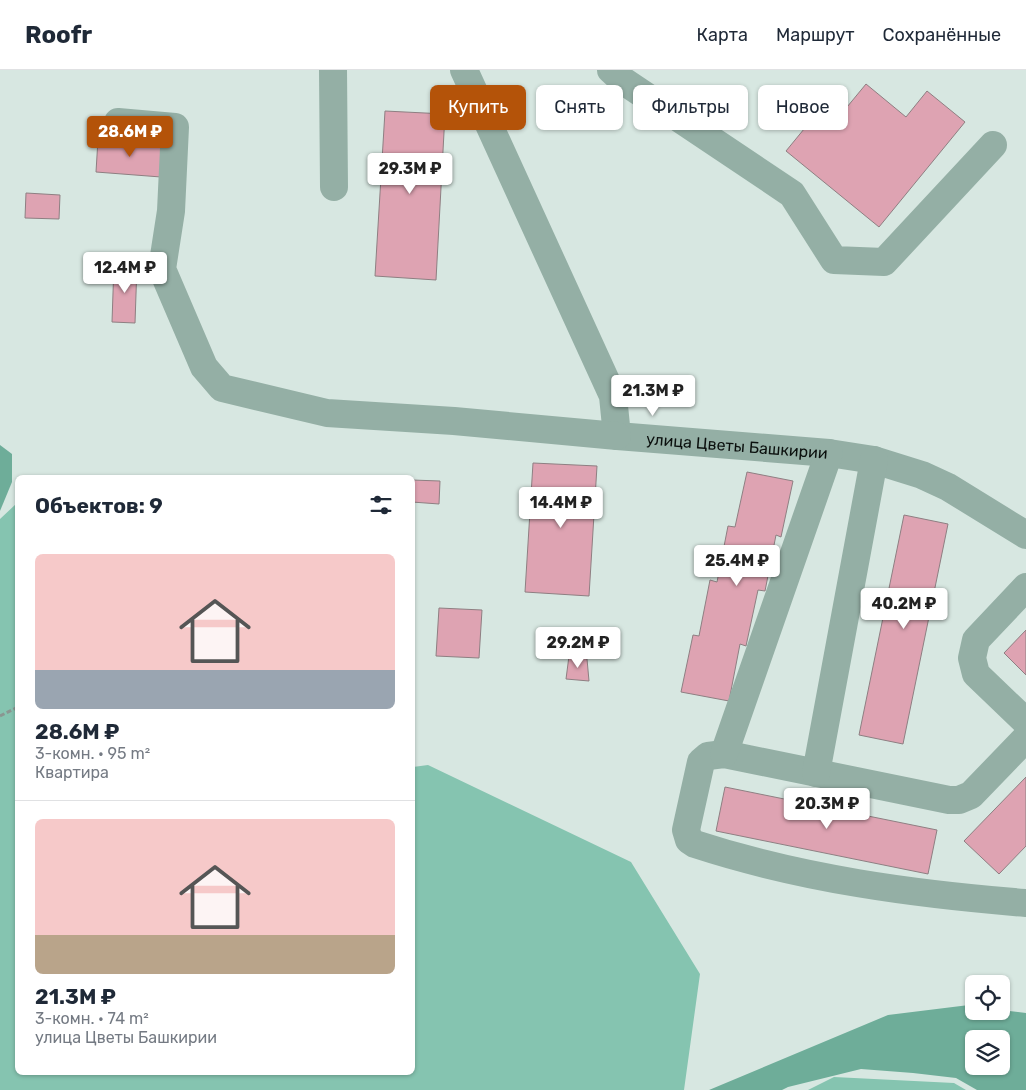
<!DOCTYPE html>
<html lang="ru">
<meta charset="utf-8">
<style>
body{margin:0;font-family:Rubik,sans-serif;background:#f6f6f7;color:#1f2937;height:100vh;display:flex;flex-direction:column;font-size:19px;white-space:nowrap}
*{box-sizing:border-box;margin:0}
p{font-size:16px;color:#747a83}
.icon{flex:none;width:28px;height:28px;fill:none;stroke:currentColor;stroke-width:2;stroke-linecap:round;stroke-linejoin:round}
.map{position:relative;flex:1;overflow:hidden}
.details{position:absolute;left:15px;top:405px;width:400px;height:600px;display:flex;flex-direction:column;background:#fff;border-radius:8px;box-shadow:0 1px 4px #0004}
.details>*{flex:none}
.hud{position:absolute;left:430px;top:15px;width:475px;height:45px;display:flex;gap:10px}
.tools{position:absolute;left:965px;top:905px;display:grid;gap:10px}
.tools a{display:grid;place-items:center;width:45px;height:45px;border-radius:8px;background:#fff;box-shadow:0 1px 4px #0004;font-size:25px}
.price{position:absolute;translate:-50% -42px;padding:0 11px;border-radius:5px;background:#fff;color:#222;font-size:16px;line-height:32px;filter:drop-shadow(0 1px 2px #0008)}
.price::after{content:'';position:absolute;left:50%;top:30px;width:15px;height:11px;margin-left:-8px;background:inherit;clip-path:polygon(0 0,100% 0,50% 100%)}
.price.selected{background:#b45309;color:#fff}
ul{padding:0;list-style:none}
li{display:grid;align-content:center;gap:10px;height:265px;padding:0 20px}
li+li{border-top:1px solid #e0e1e3}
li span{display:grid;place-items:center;height:155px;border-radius:8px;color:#555}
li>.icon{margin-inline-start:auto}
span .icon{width:90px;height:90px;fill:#fffc;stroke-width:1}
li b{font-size:21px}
h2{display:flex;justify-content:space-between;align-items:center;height:60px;padding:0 20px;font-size:21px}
.tag{padding:0 18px;border-radius:8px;background:#fff;box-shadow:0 1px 4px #0004;font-size:18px;line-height:45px}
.tag.selected{background:#b45309;color:#fff}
header{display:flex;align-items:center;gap:30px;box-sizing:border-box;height:70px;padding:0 25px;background:#fff;border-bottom:1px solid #e0e1e3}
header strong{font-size:24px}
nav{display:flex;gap:28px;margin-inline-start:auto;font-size:18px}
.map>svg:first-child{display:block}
.forest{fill:#85c4b0}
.water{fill:#6ead99;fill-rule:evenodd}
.building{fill:#dea3b2;stroke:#8e7f82}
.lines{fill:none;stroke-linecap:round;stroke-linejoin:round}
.path{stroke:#8a9691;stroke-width:3;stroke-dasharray:5 2.5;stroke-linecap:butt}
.minor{stroke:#94afa5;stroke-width:28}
.labels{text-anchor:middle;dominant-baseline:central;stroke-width:4;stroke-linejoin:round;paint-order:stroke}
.street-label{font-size:16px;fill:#0b100e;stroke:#e4f4ee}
</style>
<header>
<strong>Roofr</strong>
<nav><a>Карта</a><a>Маршрут</a><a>Сохранённые</a></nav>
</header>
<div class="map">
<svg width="1026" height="1020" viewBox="0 0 1026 1020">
<rect width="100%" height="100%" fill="#d7e7e1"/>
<g class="forest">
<polygon points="17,433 18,1002 412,1002 413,697 428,695 631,792 700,904 684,1020 0,1020 0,449"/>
<polygon points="834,1007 954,1013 966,1020 808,1020"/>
</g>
<g class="water">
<polygon points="0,375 12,384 12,412 0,441"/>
<path d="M969,935L974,936V941H1001V940L1026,943V1020H977L956,1008L913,1003L861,999L788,1017L782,1020H709L888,945ZM974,969H1001V996H974Z"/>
</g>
<g class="building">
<polygon points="866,14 906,47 927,21 965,52 879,157 786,81 818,42 833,54"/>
<polygon points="385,41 445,44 436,210 375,206"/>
<polygon points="98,69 163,73 161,107 96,102"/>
<polygon points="26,123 60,125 59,149 25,148"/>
<polygon points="114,194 137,195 135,253 112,252"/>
<polygon points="533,393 597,396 589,526 525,522"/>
<polygon points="747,402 793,411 781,467 776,465 765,521 758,520 746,576 740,574 729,631 681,622 693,565 699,566 710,510 717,512 728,456 735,457"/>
<polygon points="412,410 440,411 439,434 412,432"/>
<polygon points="904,445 948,454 903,674 859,665"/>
<polygon points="439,538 482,540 479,588 436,586"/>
<polygon points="1026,560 1026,605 1004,583"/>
<polygon points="569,586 587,589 589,611 566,609"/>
<polygon points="1026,707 1026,776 999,804 964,771"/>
<polygon points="725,717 937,760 928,804 716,761"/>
</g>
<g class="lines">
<polyline class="path" points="0,646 18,637"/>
<g class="minor">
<polyline points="333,0 334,117"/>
<path id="s1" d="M464,0L613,326L617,366L829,383L874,390L922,405L948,417L1026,465"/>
<polyline points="611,0 622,10 792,124 834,190 884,192 993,75"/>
<polyline points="118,52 175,57 171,141 162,199 204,297 222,318 327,343 454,351 617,366"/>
<polyline points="1026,517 976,570 972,588 976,604 1026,652"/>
<path d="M1026,668L971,725L959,730H949L724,684L708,686L701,692L686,760L689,770L695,774C802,809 914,824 1026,833"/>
<polyline points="724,684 829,383"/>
<polyline points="816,703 874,390"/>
</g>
</g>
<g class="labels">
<g class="street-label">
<text stroke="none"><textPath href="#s1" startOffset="519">улица Цветы Башкирии</textPath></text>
</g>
</g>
</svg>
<div class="tools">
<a><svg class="icon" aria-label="locate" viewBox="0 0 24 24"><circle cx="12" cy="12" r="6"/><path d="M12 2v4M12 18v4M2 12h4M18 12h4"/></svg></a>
<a><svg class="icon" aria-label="layers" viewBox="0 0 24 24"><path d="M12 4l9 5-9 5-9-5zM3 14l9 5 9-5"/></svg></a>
</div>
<b class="price selected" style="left:130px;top:88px">28.6M ₽</b>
<b class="price" style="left:410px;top:125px">29.3M ₽</b>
<b class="price" style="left:125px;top:224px">12.4M ₽</b>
<b class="price" style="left:653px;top:347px">21.3M ₽</b>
<b class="price" style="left:561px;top:459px">14.4M ₽</b>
<b class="price" style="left:737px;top:517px">25.4M ₽</b>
<b class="price" style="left:904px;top:560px">40.2M ₽</b>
<b class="price" style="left:578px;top:599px">29.2M ₽</b>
<b class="price" style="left:827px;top:760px">20.3M ₽</b>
<div class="hud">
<a class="tag selected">Купить</a>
<a class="tag">Снять</a>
<a class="tag">Фильтры</a>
<a class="tag">Новое</a>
</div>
<section class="details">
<h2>Объектов: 9<svg class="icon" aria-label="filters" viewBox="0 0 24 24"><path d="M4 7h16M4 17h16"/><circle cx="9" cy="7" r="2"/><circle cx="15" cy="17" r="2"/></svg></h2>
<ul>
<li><span style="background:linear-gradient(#f6c9c9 75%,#9aa5b1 0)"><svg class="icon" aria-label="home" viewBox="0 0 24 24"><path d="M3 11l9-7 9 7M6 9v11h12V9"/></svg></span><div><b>28.6M ₽</b><p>3-комн. · 95 m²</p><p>Квартира</p></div></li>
<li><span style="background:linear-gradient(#f6c9c9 75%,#b9a48a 0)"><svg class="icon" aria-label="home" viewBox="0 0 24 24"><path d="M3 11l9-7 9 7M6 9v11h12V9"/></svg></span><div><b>21.3M ₽</b><p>3-комн. · 74 m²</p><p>улица Цветы Башкирии</p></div></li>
</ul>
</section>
</div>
